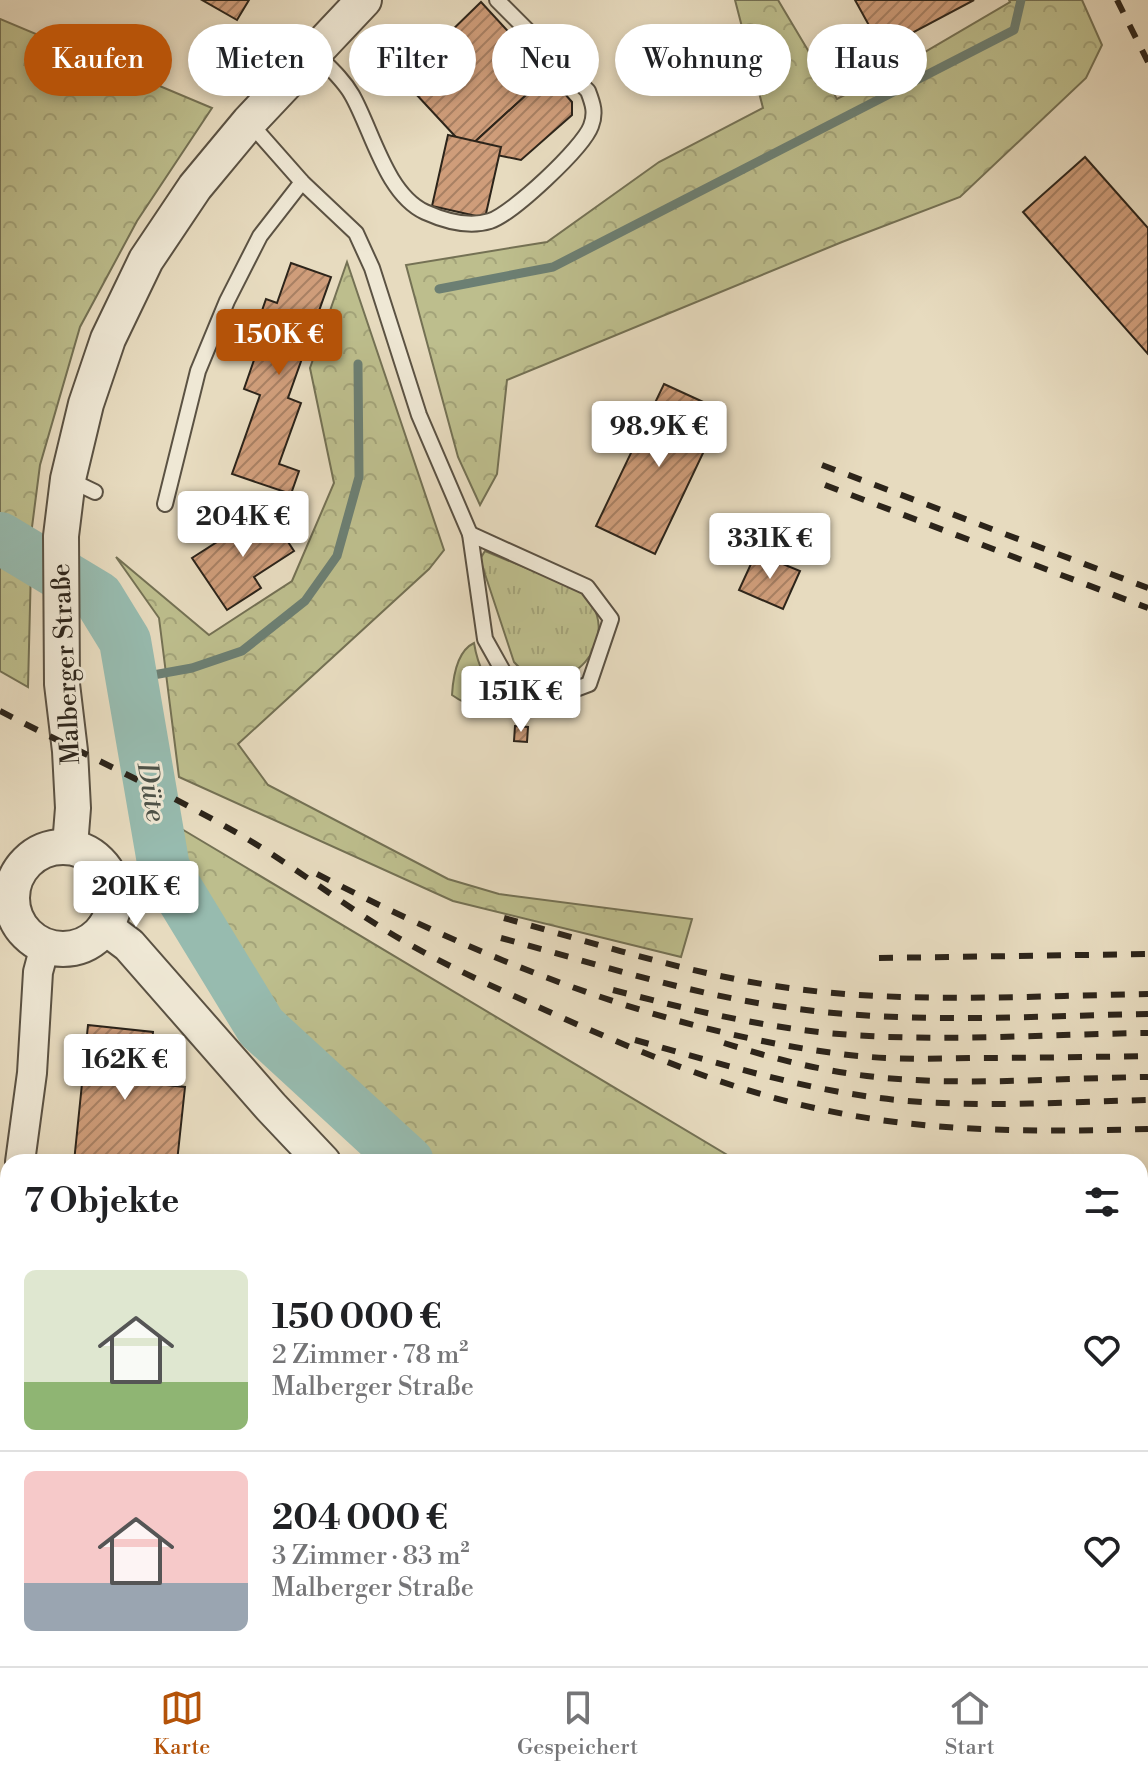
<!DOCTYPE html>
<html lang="de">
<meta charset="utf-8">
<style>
body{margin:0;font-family:"Libre Bodoni",serif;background:#f2f2f2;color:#202124;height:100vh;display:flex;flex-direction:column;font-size:30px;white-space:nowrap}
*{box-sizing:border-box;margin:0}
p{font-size:26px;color:#757577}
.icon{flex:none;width:44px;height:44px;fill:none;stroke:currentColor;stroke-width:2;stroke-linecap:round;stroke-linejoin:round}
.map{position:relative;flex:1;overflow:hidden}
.drawer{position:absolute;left:0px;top:1154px;width:1148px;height:512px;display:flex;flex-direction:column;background:#fff;border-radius:24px 24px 0 0;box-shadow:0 4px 12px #0003}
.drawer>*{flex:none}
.top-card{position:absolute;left:24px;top:24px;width:1100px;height:72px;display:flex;gap:16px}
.price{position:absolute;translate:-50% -68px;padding:0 18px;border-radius:8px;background:#fff;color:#222;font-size:26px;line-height:52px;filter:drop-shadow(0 2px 4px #0008)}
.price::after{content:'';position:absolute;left:50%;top:48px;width:24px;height:18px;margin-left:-12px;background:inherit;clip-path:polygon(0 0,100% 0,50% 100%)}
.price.selected{background:#b45309;color:#fff}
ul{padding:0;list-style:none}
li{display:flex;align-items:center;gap:24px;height:200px;padding:0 24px}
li+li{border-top:2px solid #e0e0e0}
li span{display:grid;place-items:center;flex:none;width:224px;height:160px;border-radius:12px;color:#555}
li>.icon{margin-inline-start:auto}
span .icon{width:96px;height:96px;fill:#fffc;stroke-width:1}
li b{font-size:34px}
h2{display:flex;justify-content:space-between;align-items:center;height:96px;padding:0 24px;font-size:34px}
.tag{padding:0 28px;border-radius:36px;background:#fff;box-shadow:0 4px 12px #0003;font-size:28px;line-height:72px}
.tag.selected{background:#b45309;color:#fff}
.menu{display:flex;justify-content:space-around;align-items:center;height:112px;border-top:2px solid #e0e0e0;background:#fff;font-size:22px;color:#757577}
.menu a{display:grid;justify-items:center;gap:4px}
.menu .selected{color:#b45309}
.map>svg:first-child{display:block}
.grass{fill:url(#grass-tufts);stroke:#747154;stroke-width:2}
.forest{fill:url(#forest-crowns);stroke:#747154;stroke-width:2}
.green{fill:#bdbe8d;stroke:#747154;stroke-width:2}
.water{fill:#97bbaf;stroke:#6c7f73;stroke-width:2}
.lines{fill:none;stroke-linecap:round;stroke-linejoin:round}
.stream{stroke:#6c7f73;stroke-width:9}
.canal{stroke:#97bbaf;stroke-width:30}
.river{stroke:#97bbaf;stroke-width:52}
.building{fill:url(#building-hatch);stroke:#2c241a;stroke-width:2}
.service-casing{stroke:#5b5243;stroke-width:18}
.minor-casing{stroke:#5b5243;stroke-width:32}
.tertiary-casing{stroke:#5b5243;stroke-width:38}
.service{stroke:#efe8d5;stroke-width:14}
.minor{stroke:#efe8d5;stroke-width:28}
.tertiary{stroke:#efe8d5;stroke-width:34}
.rail{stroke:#2c241a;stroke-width:6;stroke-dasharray:14 14;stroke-linecap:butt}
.labels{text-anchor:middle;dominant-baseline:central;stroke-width:6;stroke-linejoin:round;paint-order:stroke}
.street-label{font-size:26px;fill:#2c241a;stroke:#efe8d5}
.water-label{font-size:28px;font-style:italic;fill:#4c5147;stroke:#efe8d5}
</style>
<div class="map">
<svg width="1148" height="1666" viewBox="0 0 1148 1666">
<defs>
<pattern id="grass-tufts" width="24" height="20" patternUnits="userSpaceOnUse" patternTransform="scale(2)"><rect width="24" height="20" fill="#bdbe8d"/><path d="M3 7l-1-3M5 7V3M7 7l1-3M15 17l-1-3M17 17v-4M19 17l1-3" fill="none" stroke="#a3a379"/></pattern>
<pattern id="forest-crowns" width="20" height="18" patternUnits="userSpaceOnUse" patternTransform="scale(2)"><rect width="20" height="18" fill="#bdbe8d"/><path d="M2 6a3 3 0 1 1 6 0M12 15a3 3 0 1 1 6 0" fill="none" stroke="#a3a379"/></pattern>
<pattern id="building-hatch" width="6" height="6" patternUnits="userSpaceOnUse" patternTransform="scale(2)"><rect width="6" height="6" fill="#cf9d7a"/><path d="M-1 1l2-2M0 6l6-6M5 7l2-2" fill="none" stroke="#a88063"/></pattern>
</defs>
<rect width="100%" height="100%" fill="#e7dbbf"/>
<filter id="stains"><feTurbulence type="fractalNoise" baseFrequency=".0025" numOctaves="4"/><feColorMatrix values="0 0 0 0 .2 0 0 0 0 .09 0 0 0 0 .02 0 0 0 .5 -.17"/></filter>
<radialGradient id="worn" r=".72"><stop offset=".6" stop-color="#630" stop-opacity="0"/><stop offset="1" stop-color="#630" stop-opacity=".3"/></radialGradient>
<g class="grass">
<path d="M485,551L577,589C636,632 561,716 514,662L480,559Z"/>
<polygon points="1140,1211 1148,1211 1148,1356 1140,1352"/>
</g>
<g class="forest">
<polygon points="735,0 778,0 837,99 894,70 1010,2 1009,0 1082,0 1102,45 1086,78 960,197 842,242 507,380 497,474 480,505 458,457 406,265 547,242 659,162 763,108"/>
<polygon points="0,19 212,108 137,221 80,327 40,465 32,527 28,687 0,671"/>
<polygon points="347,262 444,550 429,569 238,744 268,785 448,879 499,894 692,919 681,957 453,901 179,777 159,618 116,557 209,635 292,581 334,483 310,368"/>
<polygon points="180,828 739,1162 437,1162 274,1015 192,887"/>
<polygon points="1140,1402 1148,1407 1148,1590 1140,1588"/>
<polygon points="816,1658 1021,1658 1017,1666 816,1666"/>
</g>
<path class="green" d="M474,643C478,667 486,683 505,699C485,710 470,708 452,695C453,678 457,651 474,643Z"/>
<polygon class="water" points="1140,1597 1148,1599 1148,1666 1051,1666 1052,1658 1140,1658"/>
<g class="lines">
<g class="stream">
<polyline points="439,289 553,267 1014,30 1021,0"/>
<polyline points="131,679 192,668 242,651 305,601 337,556 359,477 358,364"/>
</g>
<polyline class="canal" points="829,1666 833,1658"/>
<g class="river">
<polyline points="0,538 98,597 125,641 164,868 261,1027 408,1162"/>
<polyline points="882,1658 882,1666"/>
</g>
</g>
<g class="building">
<polygon points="202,0 249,0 237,20"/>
<polygon points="855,0 974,0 882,49"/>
<polygon points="481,2 548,75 467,149 402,79"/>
<polygon points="548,75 572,102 572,115 521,160 467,149"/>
<polygon points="448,135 501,147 485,218 432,206"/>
<polygon points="1085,157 1148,228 1148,354 1023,212"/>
<polygon points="291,263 331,277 288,398 301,403 279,464 299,471 291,494 232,474 260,395 244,389 264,331 256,328 266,299 277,303"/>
<polygon points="664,384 723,411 655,554 596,526"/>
<polygon points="267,510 294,551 254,577 261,588 227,610 192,558"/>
<polygon points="756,553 800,571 783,609 739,590"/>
<polygon points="515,726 528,727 527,742 514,741"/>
<polygon points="88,1025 153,1032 148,1083 185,1087 177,1162 74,1162"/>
<polygon points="524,1658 588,1658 588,1666 523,1666"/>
</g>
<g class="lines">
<g class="service-casing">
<g id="service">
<path d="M316,54C329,67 343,79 352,95C372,130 386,194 425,212C445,221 468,228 490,221C512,214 583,148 591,126C596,113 593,104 588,91L497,0"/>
<polyline points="249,122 302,182 356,233 372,268 419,415 470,534"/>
<polyline points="68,479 95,492"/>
<polyline points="165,504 198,371 227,301 260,236 302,182"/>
<polygon points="470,534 587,587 611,619 589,684 544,701 513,689 485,639"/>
</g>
</g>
<g class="minor-casing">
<g id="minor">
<polyline points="0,897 12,898"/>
<polyline points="20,1162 32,1073 38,972 45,946"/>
<polyline points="0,1303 8,1257"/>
</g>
</g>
<g class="tertiary-casing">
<g id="tertiary">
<polyline points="70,846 73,808 70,751 62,684 61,536 68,479 86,404 108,339 146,260 195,187 249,122 364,0"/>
<circle cx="63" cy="898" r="51"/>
<polyline points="105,927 129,945 271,1107 323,1162"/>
<polyline points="642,1658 643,1666"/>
</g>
</g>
<use href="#service" class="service"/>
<use href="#minor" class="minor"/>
<use href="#tertiary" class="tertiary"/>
<g class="rail">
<polyline points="1117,0 1148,62"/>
<polyline points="822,465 1148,588"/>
<polyline points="825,485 1148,608"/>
<path d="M0,711C81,753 165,791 244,837C300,870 351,911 407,943C458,972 512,995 565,1019C649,1056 733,1091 824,1110C932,1133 1039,1132 1148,1129"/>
<path d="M317,874C479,957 653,1029 834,1053C880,1060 926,1059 973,1058C1031,1058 1090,1057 1148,1056"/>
<path d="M504,918C598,944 692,975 789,988C907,1004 1028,996 1148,994"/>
<path d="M501,938C594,963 688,994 784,1007C904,1025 1027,1016 1148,1014"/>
<polyline points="879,958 1148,954"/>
<path d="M613,990C697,1012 782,1032 869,1036C960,1041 1056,1034 1148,1033"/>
<path d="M635,1040C722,1064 807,1091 897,1100C980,1108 1065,1102 1148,1100"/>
<path d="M724,1043C771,1058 818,1070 867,1076C958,1087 1056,1078 1148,1077"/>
</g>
</g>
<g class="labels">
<g class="street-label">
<text transform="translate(66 664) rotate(-93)">Malberger Straße</text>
</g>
<g class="water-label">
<text transform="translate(151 792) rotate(80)">Düte</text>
</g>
</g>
<rect width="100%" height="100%" filter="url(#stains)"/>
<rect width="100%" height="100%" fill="url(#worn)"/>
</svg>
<b class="price selected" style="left:279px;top:377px">150K €</b>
<b class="price" style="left:659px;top:469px">98.9K €</b>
<b class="price" style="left:243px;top:559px">204K €</b>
<b class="price" style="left:770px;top:581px">331K €</b>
<b class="price" style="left:521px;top:734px">151K €</b>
<b class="price" style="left:136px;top:929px">201K €</b>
<b class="price" style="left:125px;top:1102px">162K €</b>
<div class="top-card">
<a class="tag selected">Kaufen</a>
<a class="tag">Mieten</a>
<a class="tag">Filter</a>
<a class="tag">Neu</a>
<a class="tag">Wohnung</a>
<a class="tag">Haus</a>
</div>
<section class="drawer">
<h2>7 Objekte<svg class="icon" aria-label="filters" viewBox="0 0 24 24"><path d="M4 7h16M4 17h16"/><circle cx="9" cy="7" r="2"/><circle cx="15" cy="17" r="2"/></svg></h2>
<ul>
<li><span style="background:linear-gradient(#dfe7d0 70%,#8fb573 0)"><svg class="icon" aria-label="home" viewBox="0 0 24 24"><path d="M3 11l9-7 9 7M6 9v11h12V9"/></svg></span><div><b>150 000 €</b><p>2 Zimmer · 78 m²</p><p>Malberger Straße</p></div><svg class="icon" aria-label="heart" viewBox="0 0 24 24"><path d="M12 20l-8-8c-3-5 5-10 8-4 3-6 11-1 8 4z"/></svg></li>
<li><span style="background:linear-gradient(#f6c9c9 70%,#9aa5b1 0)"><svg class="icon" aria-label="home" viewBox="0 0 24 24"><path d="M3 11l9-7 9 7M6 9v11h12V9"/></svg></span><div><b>204 000 €</b><p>3 Zimmer · 83 m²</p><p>Malberger Straße</p></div><svg class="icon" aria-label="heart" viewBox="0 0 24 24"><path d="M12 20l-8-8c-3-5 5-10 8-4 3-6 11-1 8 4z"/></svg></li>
</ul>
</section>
</div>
<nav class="menu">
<a class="selected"><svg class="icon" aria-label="map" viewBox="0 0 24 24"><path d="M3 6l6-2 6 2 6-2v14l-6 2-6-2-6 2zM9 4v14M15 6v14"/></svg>Karte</a>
<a><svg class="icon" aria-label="saved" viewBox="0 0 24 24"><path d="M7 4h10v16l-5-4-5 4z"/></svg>Gespeichert</a>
<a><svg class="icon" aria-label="home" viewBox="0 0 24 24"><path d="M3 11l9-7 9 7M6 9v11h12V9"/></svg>Start</a>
</nav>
